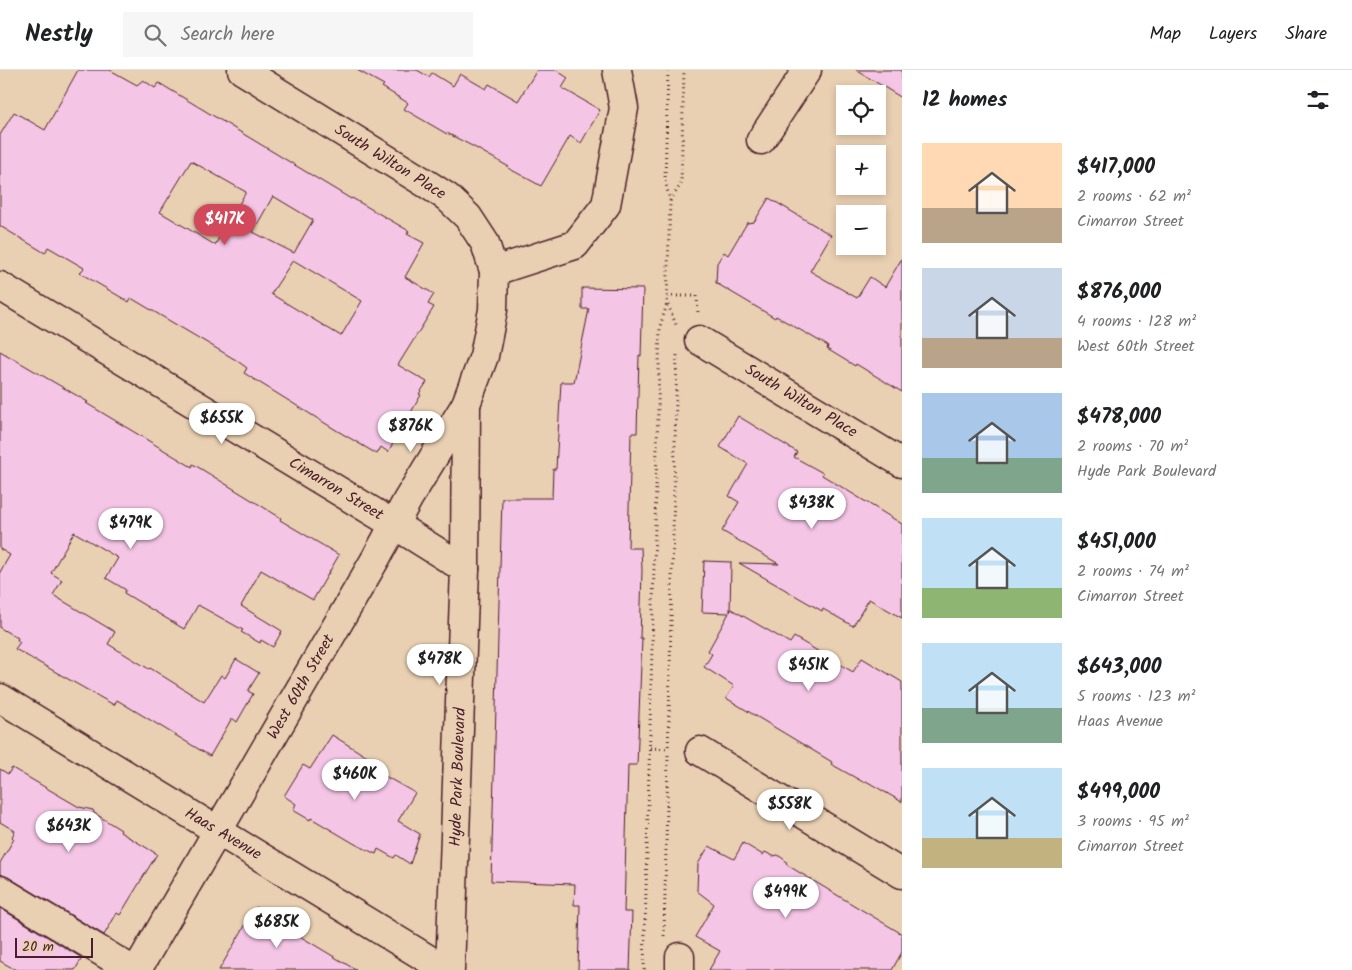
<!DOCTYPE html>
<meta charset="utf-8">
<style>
body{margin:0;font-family:Kalam,sans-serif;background:#f6f6f6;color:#202124;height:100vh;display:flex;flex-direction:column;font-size:19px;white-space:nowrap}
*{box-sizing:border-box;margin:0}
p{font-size:16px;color:#757577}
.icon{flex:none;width:28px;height:28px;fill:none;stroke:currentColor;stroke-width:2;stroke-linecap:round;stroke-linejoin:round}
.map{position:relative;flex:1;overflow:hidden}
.drawer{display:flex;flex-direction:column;background:#fff;width:450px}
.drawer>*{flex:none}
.fabs{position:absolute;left:836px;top:15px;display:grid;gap:10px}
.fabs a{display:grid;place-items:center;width:50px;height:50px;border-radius:0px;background:#fff;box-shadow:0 2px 8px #0003;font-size:25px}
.scale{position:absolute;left:15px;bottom:12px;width:78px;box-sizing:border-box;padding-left:5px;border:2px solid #4a1f2b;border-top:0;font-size:14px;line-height:18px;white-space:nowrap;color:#4a1f2b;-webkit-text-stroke:4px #ead0b2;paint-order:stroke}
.price{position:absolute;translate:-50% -42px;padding:0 11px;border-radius:18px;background:#fff;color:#222;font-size:16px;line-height:32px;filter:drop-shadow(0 1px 2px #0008)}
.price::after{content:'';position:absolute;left:50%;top:30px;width:15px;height:11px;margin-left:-8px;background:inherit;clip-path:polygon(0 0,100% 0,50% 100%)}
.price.on{background:#d1495b;color:#fff}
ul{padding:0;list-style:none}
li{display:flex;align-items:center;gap:15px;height:125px;padding:0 20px}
li span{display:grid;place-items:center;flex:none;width:140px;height:100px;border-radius:0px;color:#555}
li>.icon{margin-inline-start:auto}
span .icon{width:60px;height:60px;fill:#fffc;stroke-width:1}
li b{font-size:21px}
h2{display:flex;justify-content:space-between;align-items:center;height:60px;padding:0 20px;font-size:21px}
header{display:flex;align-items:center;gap:30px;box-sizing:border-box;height:70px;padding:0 25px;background:#fff;border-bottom:1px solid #e0e0e0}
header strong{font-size:24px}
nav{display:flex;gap:28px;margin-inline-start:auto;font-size:18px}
.search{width:350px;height:45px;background:#f6f6f6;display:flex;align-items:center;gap:12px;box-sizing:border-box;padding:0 18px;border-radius:0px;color:#757577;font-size:19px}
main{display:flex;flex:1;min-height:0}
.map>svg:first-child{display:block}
.building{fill:#f5c5e6;stroke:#4a1f2b;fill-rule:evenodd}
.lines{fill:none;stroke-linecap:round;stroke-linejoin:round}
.minor-casing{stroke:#4a1f2b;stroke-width:31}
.path{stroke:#4a1f2b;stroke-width:3;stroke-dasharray:1 4;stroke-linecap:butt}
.minor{stroke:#ead0b2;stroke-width:28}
.labels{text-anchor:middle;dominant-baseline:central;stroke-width:4;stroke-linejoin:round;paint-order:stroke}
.street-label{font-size:16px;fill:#4a1f2b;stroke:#ead0b2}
</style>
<header>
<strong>Nestly</strong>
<div class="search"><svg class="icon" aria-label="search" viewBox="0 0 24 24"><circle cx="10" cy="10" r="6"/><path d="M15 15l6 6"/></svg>Search here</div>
<nav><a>Map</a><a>Layers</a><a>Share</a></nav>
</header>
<main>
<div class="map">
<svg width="902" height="900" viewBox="0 0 902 900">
<rect width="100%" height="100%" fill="#ead0b2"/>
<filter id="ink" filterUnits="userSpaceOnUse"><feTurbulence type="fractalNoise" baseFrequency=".02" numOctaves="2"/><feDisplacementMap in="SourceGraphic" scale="10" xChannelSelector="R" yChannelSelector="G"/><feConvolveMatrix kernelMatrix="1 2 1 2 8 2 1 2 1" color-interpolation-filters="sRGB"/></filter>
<g filter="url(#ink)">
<g class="building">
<path d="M78,0H110L137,15L143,10L155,18L159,13L351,129L352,128L409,161L407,164L424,173L405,207L434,224L428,234L434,237L398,295L427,312L419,324L421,325L388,382L381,377L377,384L336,360L244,303L247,298L236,290L131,228L129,232L80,203L84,198L48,177L45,183L0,156V65L14,42L45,60ZM191,91L246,122L215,175L160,142ZM273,126L313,150L294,183L253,162ZM293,190L362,231L341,266L271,224Z"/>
<polygon points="357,0 417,0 429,7 432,3 453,16 460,4 486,19 489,14 518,31 537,0 556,0 568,8 562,18 600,40 581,73 570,66 541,116 508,98 509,97 474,77 447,63 447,64 404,39 408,33 382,17 384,15"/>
<polygon points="856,0 902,0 902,28"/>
<polygon points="769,128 831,165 810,201 857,228 870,207 885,217 902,188 902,322 856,294 855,296 827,279 828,276 776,246 775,248 716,213 717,193 724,182 728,185 747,153 754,152"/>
<polygon points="582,218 643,219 641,286 639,285 637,363 631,363 628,478 641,478 642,500 640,568 642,568 637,695 628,695 624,842 632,842 630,900 578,900 580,835 574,835 575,814 491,811 502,428 552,428 553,399 556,399 561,312 574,312 589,239 582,239"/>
<polygon points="0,281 88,332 86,333 192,397 193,394 281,448 280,450 339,485 313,530 261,500 241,536 282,561 273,577 261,570 260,573 241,562 243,560 198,535 184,559 124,523 126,520 106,508 118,488 74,462 51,503 62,510 53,525 115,562 108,574 149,599 150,598 204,632 221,605 225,608 236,589 259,603 248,621 253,624 237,652 232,648 210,686 117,630 114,635 15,579 20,572 17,570 18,568 0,558 0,502 10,485 0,479"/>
<polygon points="738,346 797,382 794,387 823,403 822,405 902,454 902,548 869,529 853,556 823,539 822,541 739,493 779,494 722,461 739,432 729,426 748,394 720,377"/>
<polygon points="704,491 731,492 730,542 731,539 790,573 794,567 853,602 862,588 902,612 902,732 866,711 863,712 831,694 832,692 726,628 734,616 704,597 712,584 708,581 729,543 702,542"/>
<polygon points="332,665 369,688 367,692 370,694 369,697 415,723 398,751 420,764 410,794 396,785 394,788 378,779 376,784 355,774 311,748 310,750 293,740 296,734 284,726 303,695 310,699"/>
<polygon points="12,698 79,737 93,740 94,743 121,760 120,762 157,784 120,845 117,843 104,865 8,807 0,804 0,793 14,769 12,767 15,761 0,752 0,699 8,704"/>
<polygon points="743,773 763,785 765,782 773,786 778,785 786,791 787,795 902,864 902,882 892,900 709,900 720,881 695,867 714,834 697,821 698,794 709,776 734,789"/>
<polygon points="256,837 289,857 288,859 356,900 219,900"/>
<polygon points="0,838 82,888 75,900 16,900 0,891"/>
</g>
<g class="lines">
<g class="minor-casing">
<g id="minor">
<polyline points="761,70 807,0"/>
<polyline points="494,201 575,175 606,135 624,38 617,0"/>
<polyline points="0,216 395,455 465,499"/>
<polyline points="699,270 902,393"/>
<polyline points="0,628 446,900"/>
<polyline points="700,681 902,804"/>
<polyline points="0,820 132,900"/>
<polyline points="137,900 376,488 408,429 466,334 484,286 493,240 494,201 485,173 468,147 447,127 427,114 242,0"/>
<polyline points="450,900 465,499 466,334"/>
<polyline points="680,900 680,887"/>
</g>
</g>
<g class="path">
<polyline points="670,131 681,114 684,0"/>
<polyline points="667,226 697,226 698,243"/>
<polyline points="668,235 677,257"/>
<polyline points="650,678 670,679"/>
<polyline points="664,866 677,285"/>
<polyline points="644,900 660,256 667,234 670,131 665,110 668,0"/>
</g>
<use href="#minor" class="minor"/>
</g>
</g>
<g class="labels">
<g class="street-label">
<text transform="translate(390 92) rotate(32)">South Wilton Place</text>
<text transform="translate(801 331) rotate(31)">South Wilton Place</text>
<text transform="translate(336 419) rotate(31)">Cimarron Street</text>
<text transform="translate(301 617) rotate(-60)">West 60th Street</text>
<text transform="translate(458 707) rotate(-88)">Hyde Park Boulevard</text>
<text transform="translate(223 764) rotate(31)">Haas Avenue</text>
</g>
</g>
</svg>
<div class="fabs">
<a><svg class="icon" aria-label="locate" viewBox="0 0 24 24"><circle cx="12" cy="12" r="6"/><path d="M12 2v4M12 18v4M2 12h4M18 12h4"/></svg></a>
<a>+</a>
<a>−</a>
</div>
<div class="scale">20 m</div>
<b class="price on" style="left:225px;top:176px">$417K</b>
<b class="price" style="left:222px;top:375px">$655K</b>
<b class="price" style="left:411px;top:383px">$876K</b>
<b class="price" style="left:812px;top:460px">$438K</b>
<b class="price" style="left:131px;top:480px">$479K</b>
<b class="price" style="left:440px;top:616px">$478K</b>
<b class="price" style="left:809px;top:622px">$451K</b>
<b class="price" style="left:355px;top:731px">$460K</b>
<b class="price" style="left:790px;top:761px">$558K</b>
<b class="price" style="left:69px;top:783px">$643K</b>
<b class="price" style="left:786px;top:849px">$499K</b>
<b class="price" style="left:277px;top:879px">$685K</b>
</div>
<section class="drawer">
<h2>12 homes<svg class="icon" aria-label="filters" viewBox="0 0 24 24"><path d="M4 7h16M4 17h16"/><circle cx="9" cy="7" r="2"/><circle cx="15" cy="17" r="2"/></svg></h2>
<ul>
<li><span style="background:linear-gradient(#ffd9b3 65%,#b9a48a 0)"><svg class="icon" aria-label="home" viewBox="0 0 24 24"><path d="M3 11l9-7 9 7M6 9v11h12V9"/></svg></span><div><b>$417,000</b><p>2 rooms · 62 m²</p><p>Cimarron Street</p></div></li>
<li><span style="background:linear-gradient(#c9d6e8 70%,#b9a48a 0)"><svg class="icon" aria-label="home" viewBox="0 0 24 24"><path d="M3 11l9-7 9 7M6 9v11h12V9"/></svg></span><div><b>$876,000</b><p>4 rooms · 128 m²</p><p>West 60th Street</p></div></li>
<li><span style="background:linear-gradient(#a9c7e8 65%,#7fa58c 0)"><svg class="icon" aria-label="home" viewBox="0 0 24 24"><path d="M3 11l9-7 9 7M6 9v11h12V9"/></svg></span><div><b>$478,000</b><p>2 rooms · 70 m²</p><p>Hyde Park Boulevard</p></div></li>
<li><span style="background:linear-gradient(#bfe0f5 70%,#8fb573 0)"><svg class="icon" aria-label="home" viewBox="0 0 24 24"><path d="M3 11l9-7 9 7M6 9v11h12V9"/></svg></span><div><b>$451,000</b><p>2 rooms · 74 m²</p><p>Cimarron Street</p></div></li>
<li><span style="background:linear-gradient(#bfe0f5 65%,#7fa58c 0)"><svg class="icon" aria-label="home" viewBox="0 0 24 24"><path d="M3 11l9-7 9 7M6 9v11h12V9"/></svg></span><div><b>$643,000</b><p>5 rooms · 123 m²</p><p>Haas Avenue</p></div></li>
<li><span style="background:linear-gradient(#bfe0f5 70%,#c2b280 0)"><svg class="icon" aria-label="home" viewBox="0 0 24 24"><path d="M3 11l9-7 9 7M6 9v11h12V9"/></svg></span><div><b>$499,000</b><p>3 rooms · 95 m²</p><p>Cimarron Street</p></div></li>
</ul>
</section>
</main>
